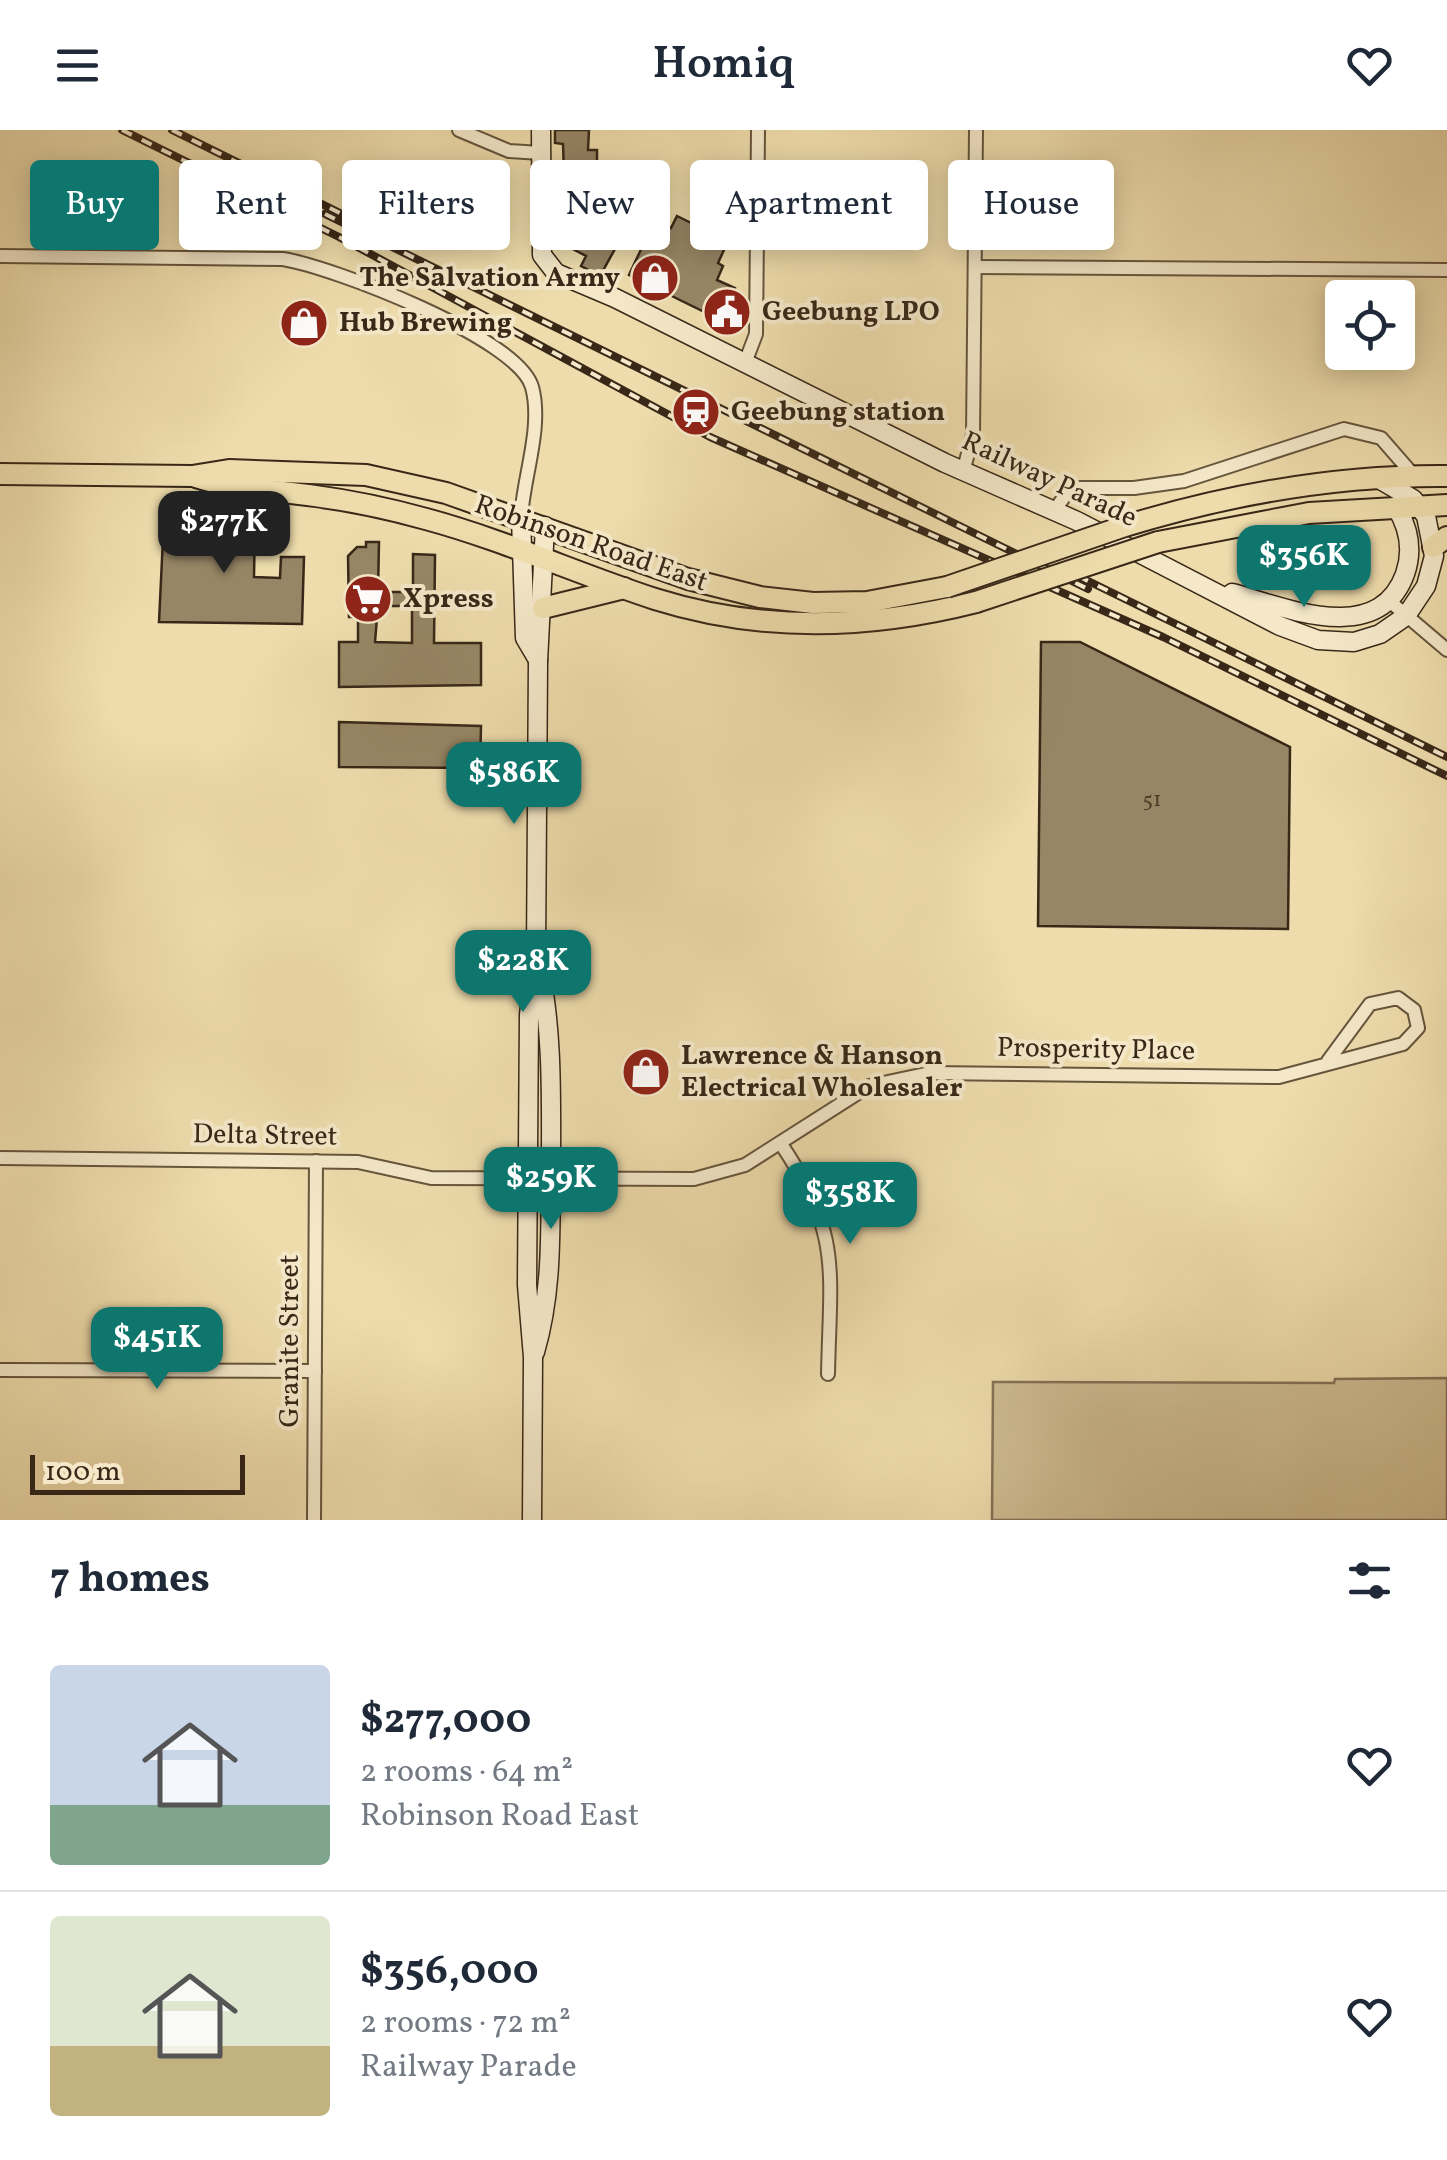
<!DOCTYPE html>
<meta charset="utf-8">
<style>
body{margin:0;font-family:Vollkorn,serif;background:#f6f6f7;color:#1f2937;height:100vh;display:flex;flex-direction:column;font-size:38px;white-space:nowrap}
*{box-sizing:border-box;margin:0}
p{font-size:32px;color:#747a83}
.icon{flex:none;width:55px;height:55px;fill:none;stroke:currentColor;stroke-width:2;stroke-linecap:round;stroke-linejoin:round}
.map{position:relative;height:1390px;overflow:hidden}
.sheet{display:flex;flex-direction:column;background:#fff;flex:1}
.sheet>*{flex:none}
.hud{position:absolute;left:30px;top:30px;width:1388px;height:90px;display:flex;gap:20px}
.controls{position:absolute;left:1325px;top:150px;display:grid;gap:20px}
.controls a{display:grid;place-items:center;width:90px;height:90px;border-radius:10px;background:#fff;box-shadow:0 5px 25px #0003;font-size:50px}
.scale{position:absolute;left:30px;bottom:25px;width:215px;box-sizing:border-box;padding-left:10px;border:5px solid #392818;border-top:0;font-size:28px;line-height:35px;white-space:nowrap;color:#392818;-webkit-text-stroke:8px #f4e8c9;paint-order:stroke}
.price{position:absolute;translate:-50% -85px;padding:0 22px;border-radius:20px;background:#0f766e;color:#fff;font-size:32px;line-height:65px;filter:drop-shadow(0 2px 5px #0008)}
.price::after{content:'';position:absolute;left:50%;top:60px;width:30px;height:22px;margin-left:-15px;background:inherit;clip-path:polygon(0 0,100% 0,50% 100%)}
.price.on{background:#222;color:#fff}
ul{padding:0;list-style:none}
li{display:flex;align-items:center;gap:30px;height:250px;padding:0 50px}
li+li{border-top:2px solid #e0e1e3}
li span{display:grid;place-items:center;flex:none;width:280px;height:200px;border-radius:10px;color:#555}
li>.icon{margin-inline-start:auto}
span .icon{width:120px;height:120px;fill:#fffc;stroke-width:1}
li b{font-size:42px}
h2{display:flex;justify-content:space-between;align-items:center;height:120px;padding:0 50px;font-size:42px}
.tag{padding:0 35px;border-radius:10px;background:#fff;box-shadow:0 5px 25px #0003;font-size:35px;line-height:90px}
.tag.on{background:#0f766e;color:#fff}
header{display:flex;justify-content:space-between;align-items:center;height:130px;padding:0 50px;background:#fff;font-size:45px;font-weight:600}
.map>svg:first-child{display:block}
.green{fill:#cfbd93;stroke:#847256;stroke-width:2.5}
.building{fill:#978665;stroke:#392818;stroke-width:2.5;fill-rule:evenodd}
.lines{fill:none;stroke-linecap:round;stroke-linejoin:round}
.street-casing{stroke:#66553d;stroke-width:16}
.secondary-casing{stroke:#392818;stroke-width:21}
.primary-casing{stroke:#392818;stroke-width:24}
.street{stroke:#f4e8c9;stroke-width:12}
.secondary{stroke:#f4e8c9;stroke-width:18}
.primary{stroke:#eedcac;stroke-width:20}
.rail-casing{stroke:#392818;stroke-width:8}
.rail{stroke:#f4e8c9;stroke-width:4;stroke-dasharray:11;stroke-linecap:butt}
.primary-bridge-casing{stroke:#392818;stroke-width:24;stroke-linecap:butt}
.primary-bridge{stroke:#eedcac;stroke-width:20}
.labels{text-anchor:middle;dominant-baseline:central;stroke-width:8;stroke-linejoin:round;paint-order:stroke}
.number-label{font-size:22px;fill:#50402b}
.poi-label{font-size:28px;font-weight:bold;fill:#392818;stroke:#f4e8c9;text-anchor:start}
.street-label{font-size:28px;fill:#392818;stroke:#f4e8c9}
</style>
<header><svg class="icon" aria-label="menu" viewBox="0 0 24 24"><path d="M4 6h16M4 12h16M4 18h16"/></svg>Homiq<svg class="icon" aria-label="heart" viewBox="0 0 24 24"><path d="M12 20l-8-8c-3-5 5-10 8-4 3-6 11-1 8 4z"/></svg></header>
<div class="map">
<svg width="1447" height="1390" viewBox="0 0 1447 1390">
<rect width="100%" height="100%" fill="#eedcac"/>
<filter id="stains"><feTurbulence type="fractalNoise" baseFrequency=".002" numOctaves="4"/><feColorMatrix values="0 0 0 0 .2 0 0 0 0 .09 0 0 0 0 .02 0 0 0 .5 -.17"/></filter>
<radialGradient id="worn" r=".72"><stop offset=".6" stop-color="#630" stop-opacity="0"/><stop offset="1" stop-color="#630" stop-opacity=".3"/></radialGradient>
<polygon class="green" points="1447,1248 1447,1390 992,1390 993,1252 1334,1253 1335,1249"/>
<g class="building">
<polygon points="555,0 589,0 588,20 597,20 597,37 609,37 609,60 620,59 608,82 623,90 626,99 600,146 581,136 586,126 573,119 566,108 563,14 555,13"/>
<polygon points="677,86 728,111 718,133 723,136 717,150 735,158 735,197 629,145 652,96 659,99 661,93 671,98"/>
<polygon points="164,387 255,388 254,447 280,448 281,427 304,427 302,494 159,492"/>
<path d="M366,412H379L378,462H413V424L435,425L434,513H481V555L339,557V512H358V487H349L348,426L357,417H366ZM378,476H412V513L375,512Z"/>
<polygon points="1041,512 1080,512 1290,617 1288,799 1038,796"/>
<polygon points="339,592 481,596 480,638 339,637"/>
</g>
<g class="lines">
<g class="street-casing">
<g id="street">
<polyline points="459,0 509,21 541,23"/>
<path d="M0,126L283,129C333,137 518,208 532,257C543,297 523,348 521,388"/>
<polyline points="976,137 1447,140"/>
<polyline points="745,233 756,204 758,0"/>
<polyline points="963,342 973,305 976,0"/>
<polyline points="1054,381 1067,363 1078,358 1134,358 1184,351 1344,299 1381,308 1415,347"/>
<polyline points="1387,469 1447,520"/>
<path d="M781,1014C842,1104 830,1141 828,1244"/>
<polyline points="0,1028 358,1032 431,1048 694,1049 745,1035 869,956 930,943 1279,947 1403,914 1418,898 1414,880 1398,868 1370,874 1328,931"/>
<polyline points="0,1240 315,1241"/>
<polyline points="314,1390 316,1031"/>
</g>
</g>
<g class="secondary-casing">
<g id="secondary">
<polyline points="541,0 542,125 556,143 615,168 945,333 1077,391 1280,496 1318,510 1354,512 1380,504 1406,486 1426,456 1434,426 1426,386 1413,369 1379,349"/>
<polyline points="521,388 525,508 538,530"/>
<path d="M1232,463C1284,477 1378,518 1405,444C1413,421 1409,398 1396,377"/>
<path d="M535,1222C553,1160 550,1100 551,1037C551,969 553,902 539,835"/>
<polyline points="532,1390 533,1227 527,1155 529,885 536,825 538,531 545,396"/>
</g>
</g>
<g class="primary-casing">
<g id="primary">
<polyline points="0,344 192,346 229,340 366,345 446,363 688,449 760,467 813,473 867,472 947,457"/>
<path d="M196,347C235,360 275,360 315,366C353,371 390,379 426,389C504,410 578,444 655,469C760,502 870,499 976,472"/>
<path d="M1125,396C1230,364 1337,345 1447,346"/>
<polyline points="1158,412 1309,383 1447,375"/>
<polyline points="1433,417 1447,407"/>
<polyline points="543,478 624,458"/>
</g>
</g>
<use href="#street" class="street"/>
<use href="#secondary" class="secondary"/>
<use href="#primary" class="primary"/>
<g class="rail-casing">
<g id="rail">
<polyline points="122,0 339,107 710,307 1163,507 1447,646"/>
<polyline points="172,0 342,84"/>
<polyline points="325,84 1088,459"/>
<polyline points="1078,446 1447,627"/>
</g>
</g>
<use href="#rail" class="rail"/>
<g class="primary-bridge-casing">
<g id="primary-bridge">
<polyline points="947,457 1125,396"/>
<polyline points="976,472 1158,412"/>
</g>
</g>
<use href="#primary-bridge" class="primary-bridge"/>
</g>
<defs>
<g id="shop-disc" transform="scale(2.5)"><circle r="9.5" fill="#8f2418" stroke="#f4e8c9"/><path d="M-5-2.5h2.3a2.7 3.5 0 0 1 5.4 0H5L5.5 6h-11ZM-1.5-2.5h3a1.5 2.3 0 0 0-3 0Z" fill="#fff"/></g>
<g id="civic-disc" transform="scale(2.5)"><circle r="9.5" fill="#8f2418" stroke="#f4e8c9"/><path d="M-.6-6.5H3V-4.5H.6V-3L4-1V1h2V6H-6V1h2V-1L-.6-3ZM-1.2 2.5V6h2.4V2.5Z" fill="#fff"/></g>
<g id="station-disc" transform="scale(2.5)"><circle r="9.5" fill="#8f2418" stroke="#f4e8c9"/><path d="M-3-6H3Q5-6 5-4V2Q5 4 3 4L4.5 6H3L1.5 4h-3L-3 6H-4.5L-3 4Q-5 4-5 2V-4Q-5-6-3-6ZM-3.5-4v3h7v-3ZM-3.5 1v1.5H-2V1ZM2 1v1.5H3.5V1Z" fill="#fff"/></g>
<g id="supermarket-disc" transform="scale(2.5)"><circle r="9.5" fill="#8f2418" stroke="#f4e8c9"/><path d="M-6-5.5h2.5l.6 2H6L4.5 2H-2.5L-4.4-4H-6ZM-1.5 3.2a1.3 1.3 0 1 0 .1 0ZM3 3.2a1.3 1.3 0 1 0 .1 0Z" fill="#fff"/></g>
</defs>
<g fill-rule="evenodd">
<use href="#shop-disc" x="655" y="148"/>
<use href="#civic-disc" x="727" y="182"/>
<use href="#shop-disc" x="304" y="193"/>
<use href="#station-disc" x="696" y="282"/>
<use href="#supermarket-disc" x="368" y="469"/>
<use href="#shop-disc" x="646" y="942"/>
</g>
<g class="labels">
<g class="number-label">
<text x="1152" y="670">51</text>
</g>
<g class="poi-label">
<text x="620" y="148" text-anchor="end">The Salvation Army</text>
<text x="762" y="182">Geebung LPO</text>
<text x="339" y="193">Hub Brewing</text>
<text x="731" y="282">Geebung station</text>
<text x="403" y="469">Xpress</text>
<text x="681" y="926">Lawrence &amp; Hanson<tspan x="681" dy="32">Electrical Wholesaler</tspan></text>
</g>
<g class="street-label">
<text transform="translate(1049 350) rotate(25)">Railway Parade</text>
<text transform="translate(591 414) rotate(19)">Robinson Road East</text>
<text transform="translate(1096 920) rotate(1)">Prosperity Place</text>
<text transform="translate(265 1006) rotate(1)">Delta Street</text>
<text transform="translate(290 1211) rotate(-90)">Granite Street</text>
</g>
</g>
<rect width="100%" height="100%" filter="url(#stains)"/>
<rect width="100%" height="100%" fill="url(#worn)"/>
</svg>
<div class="controls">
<a><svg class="icon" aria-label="locate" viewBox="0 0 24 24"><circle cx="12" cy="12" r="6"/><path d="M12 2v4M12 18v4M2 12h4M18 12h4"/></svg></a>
</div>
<div class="scale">100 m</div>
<b class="price on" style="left:224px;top:446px">$277K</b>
<b class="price" style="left:1304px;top:480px">$356K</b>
<b class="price" style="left:514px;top:697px">$586K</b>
<b class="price" style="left:523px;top:885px">$228K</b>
<b class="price" style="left:551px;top:1102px">$259K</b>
<b class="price" style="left:850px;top:1117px">$358K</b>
<b class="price" style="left:157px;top:1262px">$451K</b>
<div class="hud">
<a class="tag on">Buy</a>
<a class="tag">Rent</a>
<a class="tag">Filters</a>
<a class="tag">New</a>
<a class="tag">Apartment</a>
<a class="tag">House</a>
</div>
</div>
<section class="sheet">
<h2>7 homes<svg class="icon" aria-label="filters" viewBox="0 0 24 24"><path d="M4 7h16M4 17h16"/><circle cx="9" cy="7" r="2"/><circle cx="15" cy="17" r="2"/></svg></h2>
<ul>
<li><span style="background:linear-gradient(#c9d6e8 70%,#7fa58c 0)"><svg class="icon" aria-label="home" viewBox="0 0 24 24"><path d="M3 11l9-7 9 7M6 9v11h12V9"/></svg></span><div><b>$277,000</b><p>2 rooms · 64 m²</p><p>Robinson Road East</p></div><svg class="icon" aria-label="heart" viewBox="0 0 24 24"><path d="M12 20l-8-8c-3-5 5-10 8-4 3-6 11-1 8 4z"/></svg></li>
<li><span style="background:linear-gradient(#dfe7d0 65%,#c2b280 0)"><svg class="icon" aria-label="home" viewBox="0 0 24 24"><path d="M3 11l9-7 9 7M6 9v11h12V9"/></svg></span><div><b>$356,000</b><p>2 rooms · 72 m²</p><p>Railway Parade</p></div><svg class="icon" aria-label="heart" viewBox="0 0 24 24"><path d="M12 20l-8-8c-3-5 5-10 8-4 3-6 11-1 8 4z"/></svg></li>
</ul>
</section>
